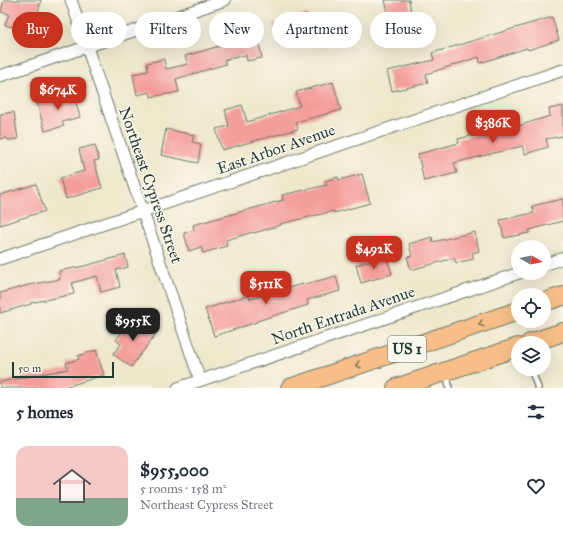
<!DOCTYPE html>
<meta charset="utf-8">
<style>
body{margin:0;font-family:"IM FELL Great Primer",serif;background:#f2f2f3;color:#1f2937;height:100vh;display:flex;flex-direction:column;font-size:15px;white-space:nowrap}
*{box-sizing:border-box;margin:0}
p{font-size:13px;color:#747a83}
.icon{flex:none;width:22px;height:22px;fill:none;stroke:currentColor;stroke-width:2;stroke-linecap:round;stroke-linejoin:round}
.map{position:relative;height:388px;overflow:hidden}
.details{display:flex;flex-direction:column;background:#fff;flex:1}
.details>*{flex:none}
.guide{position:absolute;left:12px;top:12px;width:539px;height:36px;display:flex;gap:8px}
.needle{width:26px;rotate:99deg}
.buttons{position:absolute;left:511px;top:240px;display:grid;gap:8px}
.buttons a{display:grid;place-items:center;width:40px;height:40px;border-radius:50%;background:#fff;box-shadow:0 4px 16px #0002;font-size:20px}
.scale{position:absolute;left:12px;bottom:10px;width:102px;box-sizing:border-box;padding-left:4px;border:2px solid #1f3d34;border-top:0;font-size:11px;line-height:14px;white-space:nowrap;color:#1f3d34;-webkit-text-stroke:3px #fbf7ec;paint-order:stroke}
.price{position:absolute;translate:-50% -34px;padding:0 9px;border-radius:8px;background:#c8321e;color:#fff;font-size:13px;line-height:26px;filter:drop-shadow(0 1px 2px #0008)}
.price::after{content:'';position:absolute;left:50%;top:24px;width:12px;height:9px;margin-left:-6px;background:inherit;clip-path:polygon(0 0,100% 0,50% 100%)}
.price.selected{background:#222;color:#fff}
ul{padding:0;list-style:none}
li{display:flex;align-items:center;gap:12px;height:100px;padding:0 16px}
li+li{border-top:1px solid #e0e1e3}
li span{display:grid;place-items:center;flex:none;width:112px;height:80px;border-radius:12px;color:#555}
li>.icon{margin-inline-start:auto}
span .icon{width:48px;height:48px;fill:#fffc;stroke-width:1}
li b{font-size:17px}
h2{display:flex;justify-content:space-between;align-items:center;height:48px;padding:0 16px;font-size:17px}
.chip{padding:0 14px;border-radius:18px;background:#fff;box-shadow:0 4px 16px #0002;font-size:14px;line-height:36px}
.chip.selected{background:#c8321e;color:#fff}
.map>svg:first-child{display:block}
.building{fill:#f49e9b}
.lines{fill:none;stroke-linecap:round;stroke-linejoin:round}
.service-casing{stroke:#677969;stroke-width:8}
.minor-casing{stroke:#677969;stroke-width:13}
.primary-casing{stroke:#677969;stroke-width:20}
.service{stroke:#fff;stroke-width:5.5}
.minor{stroke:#fff;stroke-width:11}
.primary{stroke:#f7be87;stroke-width:18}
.oneway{stroke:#807759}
.labels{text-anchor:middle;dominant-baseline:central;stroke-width:3;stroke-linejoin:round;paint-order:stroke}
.shield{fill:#fbf7ec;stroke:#61756b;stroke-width:1}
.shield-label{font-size:15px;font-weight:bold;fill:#1f3d34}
.street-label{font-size:16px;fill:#1f3d34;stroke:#fbf7ec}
</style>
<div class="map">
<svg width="563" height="388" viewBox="0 0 563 388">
<rect width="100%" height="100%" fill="#fbf7ec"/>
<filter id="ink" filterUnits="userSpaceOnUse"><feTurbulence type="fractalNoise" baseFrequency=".025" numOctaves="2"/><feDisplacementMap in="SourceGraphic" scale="8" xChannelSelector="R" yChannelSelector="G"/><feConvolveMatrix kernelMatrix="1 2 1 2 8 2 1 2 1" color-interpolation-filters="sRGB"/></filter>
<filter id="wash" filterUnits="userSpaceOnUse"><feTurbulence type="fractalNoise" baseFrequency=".012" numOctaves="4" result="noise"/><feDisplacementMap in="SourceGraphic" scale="16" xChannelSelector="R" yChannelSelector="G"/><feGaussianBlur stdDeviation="0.9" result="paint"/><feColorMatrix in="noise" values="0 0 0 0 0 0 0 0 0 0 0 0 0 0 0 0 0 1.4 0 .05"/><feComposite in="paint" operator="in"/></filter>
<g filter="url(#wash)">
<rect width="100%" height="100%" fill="#eee8cc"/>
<g id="blocks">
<g class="building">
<polygon points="4,0 41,0 38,13 32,12 26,31 5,25 9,14 1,12"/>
<polygon points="385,0 409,0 411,13 389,17"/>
<polygon points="307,14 312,34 300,37 302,44 291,48 290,41 279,45 273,23"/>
<polygon points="552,17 559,40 528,50 527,48 480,63 479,57 426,74 428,83 392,91 387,71 434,60 432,53"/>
<polygon points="257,34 262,58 247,61 246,55 224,60 226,64 176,79 179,92 151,97 150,92 137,95 133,74 148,71 147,63 164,59 166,69 188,64 185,56 230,43 230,40"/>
<polygon points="333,82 341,110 296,122 298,129 222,150 216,129 229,126 225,110 242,105 247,122 300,106 296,92"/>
<polygon points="73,92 80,117 62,122 64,126 45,131 37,103"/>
<polygon points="563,106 563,136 546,139 548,147 525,154 522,146 454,163 457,173 424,181 418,154 459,143 458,139 504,128 503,125 516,121 518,126 550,116 549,109"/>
<polygon points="14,112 18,139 8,140 7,138 0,139 0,114"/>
<polygon points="166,129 194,135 192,142 201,144 198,163 161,155"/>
<polygon points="95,145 99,160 94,161 102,188 66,199 60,178 84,171 79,149"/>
<polygon points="362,174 370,203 334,213 334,211 280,224 281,225 254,233 253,232 226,240 227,246 203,253 201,247 189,251 184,233 194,230 193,225 283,200 282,195 327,185 325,181 338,177 339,180"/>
<polygon points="36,184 45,211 0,225 0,195"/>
<polygon points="563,199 563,221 529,230 529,233 504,238 500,220 534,213 532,206"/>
<polygon points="475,232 479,251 472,253 474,259 456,263 454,258 411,270 407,257 412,256 409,244 432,237 433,242"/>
<polygon points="125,255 128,267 116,270 120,287 101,292 97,276 72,283 74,294 30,303 31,304 0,313 0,293 29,285 60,279 59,271 84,266"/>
<polygon points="386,256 392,274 361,283 356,265"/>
<polygon points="336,276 340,291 307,300 308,305 257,321 257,322 214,336 205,309 249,295 250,299 302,284 302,285"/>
<polygon points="132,318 155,335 131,367 113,354 121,344 116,340"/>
<polygon points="96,350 104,375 62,388 0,388 0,382 68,369 66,363 79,359 78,356"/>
</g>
</g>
</g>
<g filter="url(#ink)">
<use href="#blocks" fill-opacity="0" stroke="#677969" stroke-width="1"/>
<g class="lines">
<g class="service-casing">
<g id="service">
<polyline points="531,369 538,388"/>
<polyline points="447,372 449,388"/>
</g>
</g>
<g class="minor-casing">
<g id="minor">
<polyline points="71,0 200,380"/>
<polyline points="0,76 225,0"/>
<polyline points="0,259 563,70"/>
<polyline points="544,265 563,258"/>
<polyline points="178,388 519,273"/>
</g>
</g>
<g class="primary-casing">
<g id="primary">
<polyline points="544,302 563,296"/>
<polyline points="530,343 563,332"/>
<polyline points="290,388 518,311"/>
<polyline points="396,388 518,347"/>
</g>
</g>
<use href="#service" class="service"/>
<use href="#minor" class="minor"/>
<use href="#primary" class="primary"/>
</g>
<defs><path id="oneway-chevron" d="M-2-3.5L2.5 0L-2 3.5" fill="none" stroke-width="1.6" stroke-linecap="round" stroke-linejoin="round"/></defs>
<g class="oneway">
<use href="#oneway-chevron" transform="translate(481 324) rotate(161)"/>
<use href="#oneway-chevron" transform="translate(358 365) rotate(161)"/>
</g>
</g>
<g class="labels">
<rect class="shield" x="388" y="336" width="38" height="26" rx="3"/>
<g class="shield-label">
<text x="407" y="349">US 1</text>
</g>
<g class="street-label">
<text transform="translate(276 149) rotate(-19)">East Arbor Avenue</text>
<text transform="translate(151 185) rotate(71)">Northeast Cypress Street</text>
<text transform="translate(343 315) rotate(-19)">North Entrada Avenue</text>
</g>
</g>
</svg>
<div class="buttons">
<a><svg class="needle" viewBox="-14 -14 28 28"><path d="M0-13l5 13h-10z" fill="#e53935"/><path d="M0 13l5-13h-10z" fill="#747a83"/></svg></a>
<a><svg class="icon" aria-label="locate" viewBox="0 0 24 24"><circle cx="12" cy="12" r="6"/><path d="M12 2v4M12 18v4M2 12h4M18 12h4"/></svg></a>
<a><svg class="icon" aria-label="layers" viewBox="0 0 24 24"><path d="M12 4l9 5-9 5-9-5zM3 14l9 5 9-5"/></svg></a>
</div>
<div class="scale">50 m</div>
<b class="price" style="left:58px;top:111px">$674K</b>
<b class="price" style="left:493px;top:144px">$386K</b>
<b class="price" style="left:374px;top:270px">$492K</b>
<b class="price" style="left:266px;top:305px">$511K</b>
<b class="price selected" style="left:133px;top:342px">$955K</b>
<div class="guide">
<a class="chip selected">Buy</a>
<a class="chip">Rent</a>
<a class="chip">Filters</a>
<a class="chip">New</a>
<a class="chip">Apartment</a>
<a class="chip">House</a>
</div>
</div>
<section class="details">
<h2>5 homes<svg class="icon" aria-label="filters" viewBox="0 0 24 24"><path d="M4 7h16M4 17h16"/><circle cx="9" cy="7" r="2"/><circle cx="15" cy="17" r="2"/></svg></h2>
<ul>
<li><span style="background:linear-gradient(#f6c9c9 65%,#7fa58c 0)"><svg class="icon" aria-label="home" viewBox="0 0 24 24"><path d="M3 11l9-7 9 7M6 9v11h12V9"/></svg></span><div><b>$955,000</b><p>5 rooms · 158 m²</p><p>Northeast Cypress Street</p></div><svg class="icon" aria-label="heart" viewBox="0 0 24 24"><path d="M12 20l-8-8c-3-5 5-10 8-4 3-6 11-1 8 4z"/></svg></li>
</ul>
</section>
